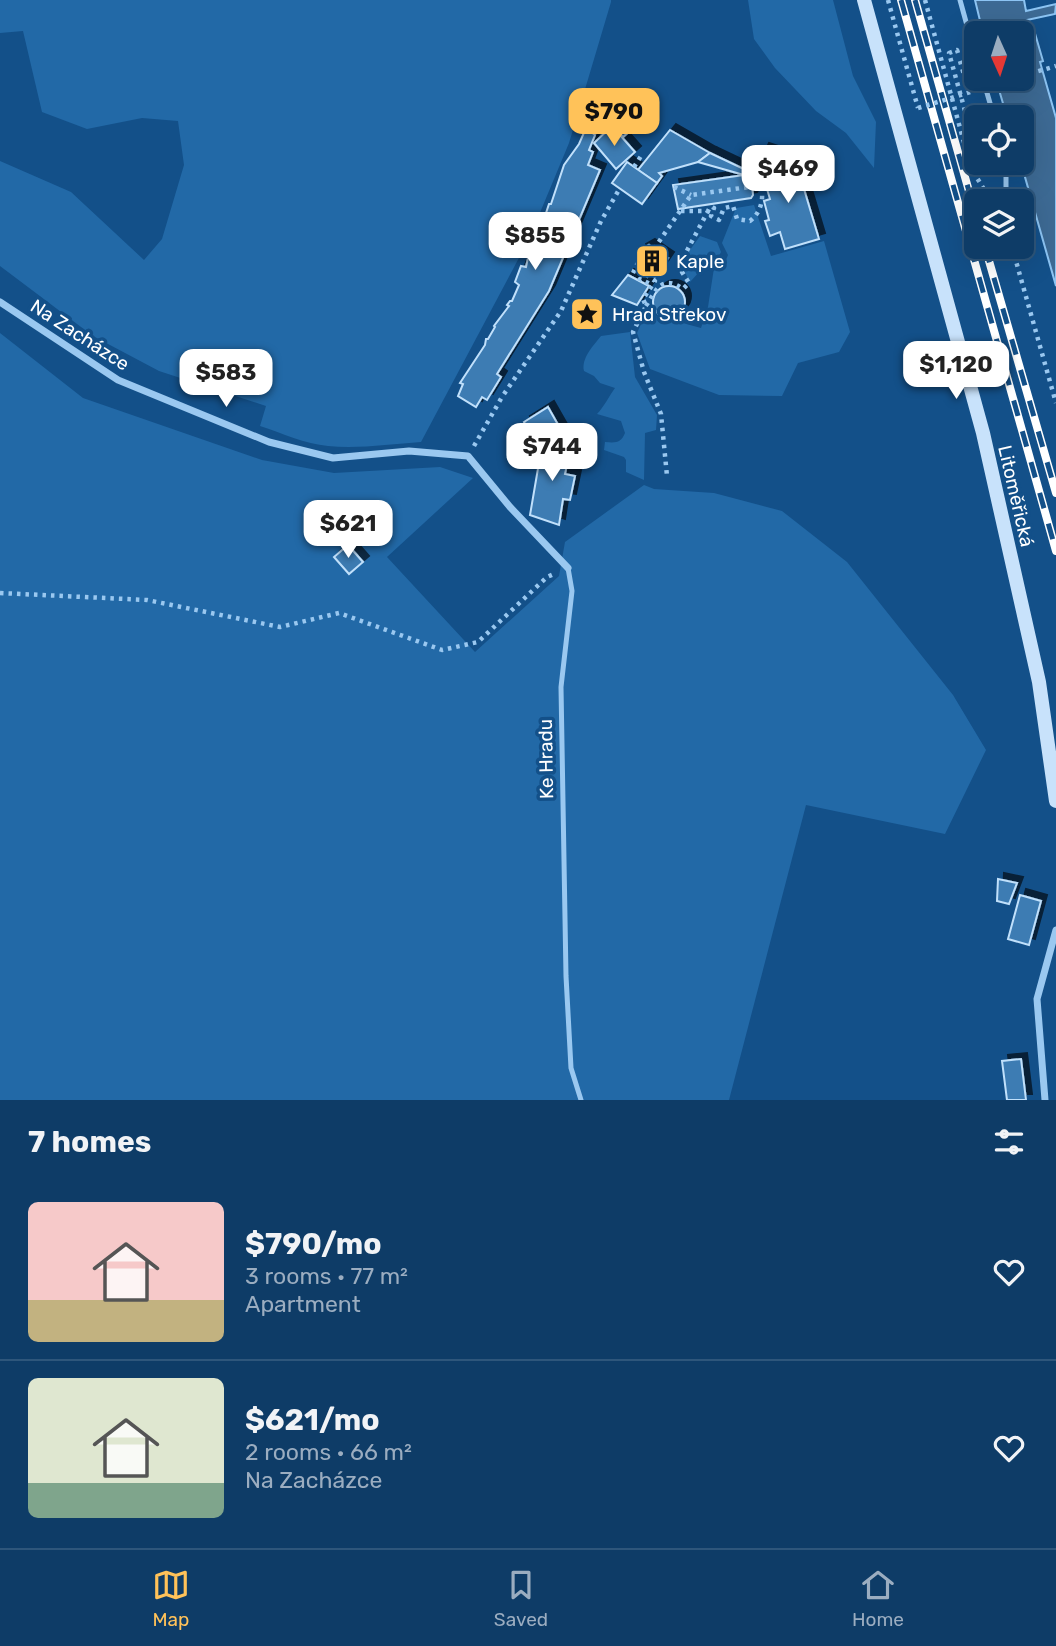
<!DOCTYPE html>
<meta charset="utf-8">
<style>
body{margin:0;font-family:Rubik,sans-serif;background:#17436d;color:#f1f3f6;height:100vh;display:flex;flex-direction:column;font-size:26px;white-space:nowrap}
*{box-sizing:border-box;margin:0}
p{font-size:23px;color:#9badc0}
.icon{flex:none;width:38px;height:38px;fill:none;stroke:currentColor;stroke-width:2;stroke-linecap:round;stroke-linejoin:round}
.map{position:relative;height:1100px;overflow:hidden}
.sheet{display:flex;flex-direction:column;background:#0e3c67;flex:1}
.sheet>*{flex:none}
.needle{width:46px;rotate:177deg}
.fabs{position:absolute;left:964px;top:21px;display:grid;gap:14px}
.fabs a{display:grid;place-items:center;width:70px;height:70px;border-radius:10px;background:#0e3c67;box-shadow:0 7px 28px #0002,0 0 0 2px #2e567b;font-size:35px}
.price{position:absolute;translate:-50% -60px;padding:0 16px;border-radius:14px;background:#fff;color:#222;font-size:23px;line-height:46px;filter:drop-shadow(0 2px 4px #0008)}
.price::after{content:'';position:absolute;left:50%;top:42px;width:21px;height:16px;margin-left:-10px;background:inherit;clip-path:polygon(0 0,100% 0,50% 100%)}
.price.current{background:#ffc259;color:#111}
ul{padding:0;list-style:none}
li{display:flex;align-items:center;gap:21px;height:175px;padding:0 28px}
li+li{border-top:2px solid #2e567b}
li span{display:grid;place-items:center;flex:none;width:196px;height:140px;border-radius:10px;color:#555}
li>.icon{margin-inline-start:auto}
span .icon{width:84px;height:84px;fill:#fffc;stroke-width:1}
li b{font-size:30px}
h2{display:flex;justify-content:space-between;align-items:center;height:84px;padding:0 28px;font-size:30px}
.tabs{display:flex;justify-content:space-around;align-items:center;height:98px;border-top:2px solid #2e567b;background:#0e3c67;font-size:19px;color:#9badc0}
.tabs a{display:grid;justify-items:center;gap:4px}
.tabs .current{color:#ffc259}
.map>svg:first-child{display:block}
.green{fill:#2269a7}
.water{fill:#3d6a94;stroke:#8cc4f3;stroke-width:2}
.building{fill:#3c7bb3;stroke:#c0e0fb;stroke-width:2;filter:url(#shadow)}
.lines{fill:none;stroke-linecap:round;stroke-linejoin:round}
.path{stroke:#9ac8f0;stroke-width:4.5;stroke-dasharray:3.5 5;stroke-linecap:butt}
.lane{stroke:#9ac8f0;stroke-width:5}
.street{stroke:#9ac8f0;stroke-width:7}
.secondary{stroke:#c8e2fb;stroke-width:14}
.rail-casing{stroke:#fff;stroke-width:8}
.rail{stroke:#135089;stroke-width:5;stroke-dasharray:16;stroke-linecap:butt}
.path-bridge{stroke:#9ac8f0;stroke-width:4.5;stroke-dasharray:3.5 5;stroke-linecap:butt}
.labels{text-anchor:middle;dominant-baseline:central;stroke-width:7;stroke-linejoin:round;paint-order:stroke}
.poi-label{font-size:19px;fill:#fff;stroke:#135089;text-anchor:start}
.street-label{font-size:19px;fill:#fff;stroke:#135089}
</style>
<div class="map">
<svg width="1056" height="1100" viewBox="0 0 1056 1100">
<defs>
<filter id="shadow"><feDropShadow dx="6" dy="-6" stdDeviation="0" flood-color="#0009"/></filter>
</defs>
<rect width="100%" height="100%" fill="#135089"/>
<g class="green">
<path d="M0,0H611V2L569,143L529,239L421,442C391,444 358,449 328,446C305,444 282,433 260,426L266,406L159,371L93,336L0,266V161L71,192L144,260L162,239L184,165L178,121L142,118L87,129L42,112L23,31L0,33Z"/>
<polygon points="748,0 833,0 853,76 876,122 874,168 846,133 816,111 775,68 754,39"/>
<polygon points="754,205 771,256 824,241 850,332 839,352 798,363 782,396 719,395 650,369 637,333 646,313 701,328 708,307 714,268 725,262 728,255 722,243 736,208"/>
<path d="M700,236L717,242L721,252L719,256L711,259L690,282C677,260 688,254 700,236Z"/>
<path d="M630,332L635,377L657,415L656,430L645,433L644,480L626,472V460L624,457L604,450L605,442C616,443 621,443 625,433L621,421L597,414C604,407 609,396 615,388L600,383L594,376L584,371C581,358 594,345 601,336Z"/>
<polygon points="0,333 83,398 262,460 334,473 440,467 473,478 387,557 475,652 559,576 565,542 644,485 654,489 714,493 782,511 847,562 953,695 986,750 945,834 806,805 729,1100 0,1100"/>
</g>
<polygon class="water" points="975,0 1024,0 1026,11 1056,4 1055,14 1027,20 1031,30 1034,30 1043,61 1040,62 1056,118 1056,286 1021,163 1022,117 1007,117 997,83 996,79 1022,79 1022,33 983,33"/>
<g class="building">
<polygon points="628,114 637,125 623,137 614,127"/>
<polygon points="612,126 635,152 616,169 594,143"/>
<polygon points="586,128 595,135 589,150 593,152 588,165 600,170 549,291 497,374 501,377 487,400 482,397 476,407 458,396 463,384 460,383 485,345 486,339 488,339 495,327 494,326 509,306 507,305 510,301 512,301 519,285 515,282 521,266 526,267 530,249 542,225 549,204 551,204 564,165 579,144"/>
<polygon points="670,130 710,153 698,162 659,173 662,176 657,183 638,170"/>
<polygon points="763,149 775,153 770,167 761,169 755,166"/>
<polygon points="710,153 746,170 744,175 698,162"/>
<polygon points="795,159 819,239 785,249 780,232 770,236 765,221 769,220 764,201 770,199 761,169"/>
<polygon points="627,162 657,183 642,204 612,183"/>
<polygon points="744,175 751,177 753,195 751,198 678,209 673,185"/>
<polygon points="649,245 668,258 655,277 636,264 641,256 640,250"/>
<polygon points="628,275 649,286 637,305 612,295"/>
<circle cx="669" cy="302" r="16"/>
<polygon points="548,407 565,437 541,451 524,422"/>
<polygon points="565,437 568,460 565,474 575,476 570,500 563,499 559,525 530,515 541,451"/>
<polygon points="348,545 363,562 349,574 334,557"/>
<polygon points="998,879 1017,883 1009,904 997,901"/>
<polygon points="1020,895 1041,901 1029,945 1008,939"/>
<polygon points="1021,1059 1026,1100 1007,1100 1002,1061"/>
</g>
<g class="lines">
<g class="path">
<polyline points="888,0 918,108"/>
<polyline points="925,0 971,168 991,201"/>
<polyline points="958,53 957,50 949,53 975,147 965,149"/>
<polyline points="960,61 969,92"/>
<polyline points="1022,76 1056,66"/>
<polyline points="634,167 643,153"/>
<polyline points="674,187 691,195"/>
<path d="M681,211H708L710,207L714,208L711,216L719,220L724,208L733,206L737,219L750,221C767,208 765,182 751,168"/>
<polyline points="1012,247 1056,403"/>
<polyline points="654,249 691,195 749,187"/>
<polyline points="633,273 635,269 639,270 655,281 643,299 646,306 633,332 644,372 661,414 667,476"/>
<polyline points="639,281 640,279 652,285"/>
<path d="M646,306C656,290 662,274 683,289L689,283L682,272V260L708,211"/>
<polyline points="504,394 561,311 601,221 620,188"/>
<polyline points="474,446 502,397"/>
<polyline points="0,593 147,600 280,627 339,613 442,650 478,642 547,577 556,573"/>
</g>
<g class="lane">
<polyline points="960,0 976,58"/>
<polyline points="983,79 994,117"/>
<polyline points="1006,163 1006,201"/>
<polyline points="568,568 572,591 561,687 566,976 571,1068 581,1100"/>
</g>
<g class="street">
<polyline points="0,302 118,380 269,442 333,458 409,451 468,456 510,507 568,568"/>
<polyline points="1045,1100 1037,999 1056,930"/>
</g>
<polyline class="secondary" points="864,0 983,433 1039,682 1056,801"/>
<g class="rail-casing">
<g id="rail">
<polyline points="901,0 1056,551"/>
<polyline points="915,0 976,216"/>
<polyline points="985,247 1056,493"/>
</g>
</g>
<use href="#rail" class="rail"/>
<polyline class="path-bridge" points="918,108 1013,79"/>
</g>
<defs>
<g id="building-square" transform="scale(1.75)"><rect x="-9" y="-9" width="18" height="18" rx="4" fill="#ffc259" stroke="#135089"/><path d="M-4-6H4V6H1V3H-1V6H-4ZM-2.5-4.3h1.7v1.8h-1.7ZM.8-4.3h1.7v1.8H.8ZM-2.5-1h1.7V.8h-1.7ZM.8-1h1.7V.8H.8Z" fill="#111"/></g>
<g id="sight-square" transform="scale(1.75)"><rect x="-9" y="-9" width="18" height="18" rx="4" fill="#ffc259" stroke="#135089"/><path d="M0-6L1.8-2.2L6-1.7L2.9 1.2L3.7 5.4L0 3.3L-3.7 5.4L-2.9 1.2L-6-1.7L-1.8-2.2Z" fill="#111"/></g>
</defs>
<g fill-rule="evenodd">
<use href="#building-square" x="652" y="261"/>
<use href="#sight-square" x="587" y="314"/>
</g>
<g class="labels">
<g class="poi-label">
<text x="676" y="261">Kaple</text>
<text x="612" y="314">Hrad Střekov</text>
</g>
<g class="street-label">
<text transform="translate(80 335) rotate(33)">Na Zacházce</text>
<text transform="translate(1016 496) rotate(77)">Litoměřická</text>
<text transform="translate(546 759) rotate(-91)">Ke Hradu</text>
</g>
</g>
</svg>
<div class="fabs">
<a><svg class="needle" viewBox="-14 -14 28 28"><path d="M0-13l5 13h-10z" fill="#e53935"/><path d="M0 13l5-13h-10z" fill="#9badc0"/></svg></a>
<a><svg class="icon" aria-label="locate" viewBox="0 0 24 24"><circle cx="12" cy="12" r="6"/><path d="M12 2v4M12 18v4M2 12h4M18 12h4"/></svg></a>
<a><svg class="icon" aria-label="layers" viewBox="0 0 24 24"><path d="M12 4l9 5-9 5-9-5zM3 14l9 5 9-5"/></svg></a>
</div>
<b class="price current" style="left:614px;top:148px">$790</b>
<b class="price" style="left:788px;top:205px">$469</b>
<b class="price" style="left:535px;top:272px">$855</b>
<b class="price" style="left:956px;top:401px">$1,120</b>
<b class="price" style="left:226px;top:409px">$583</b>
<b class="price" style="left:552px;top:483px">$744</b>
<b class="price" style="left:348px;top:560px">$621</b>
</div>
<section class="sheet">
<h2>7 homes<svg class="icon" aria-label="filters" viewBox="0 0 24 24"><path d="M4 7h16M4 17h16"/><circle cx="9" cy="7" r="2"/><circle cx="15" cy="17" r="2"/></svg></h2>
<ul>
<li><span style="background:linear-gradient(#f6c9c9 70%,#c2b280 0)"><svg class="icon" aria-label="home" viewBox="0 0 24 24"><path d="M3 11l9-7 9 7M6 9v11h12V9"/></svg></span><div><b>$790/mo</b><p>3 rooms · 77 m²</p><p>Apartment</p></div><svg class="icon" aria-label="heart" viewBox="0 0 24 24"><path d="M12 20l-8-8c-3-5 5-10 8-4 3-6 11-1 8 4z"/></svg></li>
<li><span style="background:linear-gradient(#dfe7d0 75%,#7fa58c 0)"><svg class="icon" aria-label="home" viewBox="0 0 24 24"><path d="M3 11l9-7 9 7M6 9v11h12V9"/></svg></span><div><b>$621/mo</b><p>2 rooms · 66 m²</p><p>Na Zacházce</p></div><svg class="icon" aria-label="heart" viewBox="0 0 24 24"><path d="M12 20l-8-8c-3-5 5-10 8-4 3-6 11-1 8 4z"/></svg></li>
</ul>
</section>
<nav class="tabs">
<a class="current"><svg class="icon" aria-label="map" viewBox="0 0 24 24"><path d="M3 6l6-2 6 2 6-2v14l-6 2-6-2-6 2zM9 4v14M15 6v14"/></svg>Map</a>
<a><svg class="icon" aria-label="saved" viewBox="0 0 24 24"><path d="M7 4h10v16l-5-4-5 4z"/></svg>Saved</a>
<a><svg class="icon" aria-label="home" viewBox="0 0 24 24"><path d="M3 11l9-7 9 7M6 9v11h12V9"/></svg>Home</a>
</nav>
